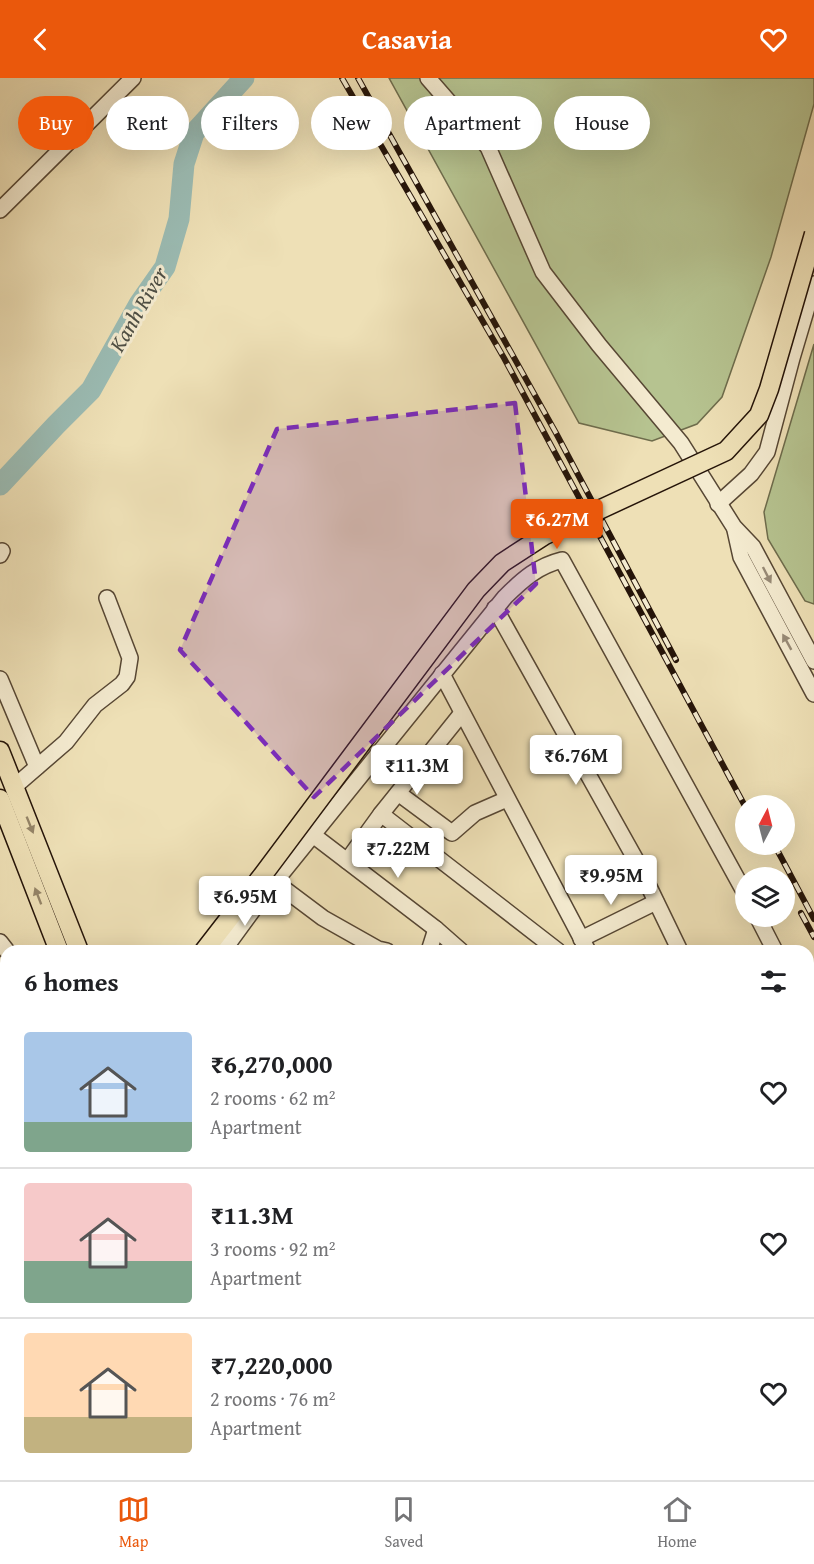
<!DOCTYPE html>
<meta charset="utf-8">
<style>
body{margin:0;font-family:"Gentium Book Plus",serif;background:#f6f6f6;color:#202124;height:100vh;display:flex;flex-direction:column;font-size:22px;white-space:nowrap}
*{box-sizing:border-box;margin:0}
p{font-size:20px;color:#757577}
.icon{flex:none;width:33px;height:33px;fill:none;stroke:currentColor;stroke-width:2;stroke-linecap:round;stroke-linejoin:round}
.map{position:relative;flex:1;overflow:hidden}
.panel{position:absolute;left:0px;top:867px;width:814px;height:536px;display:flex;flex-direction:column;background:#fff;border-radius:18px 18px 0 0;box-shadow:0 6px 24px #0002}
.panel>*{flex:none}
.hud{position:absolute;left:18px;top:18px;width:778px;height:54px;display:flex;gap:12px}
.needle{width:39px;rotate:7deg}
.tools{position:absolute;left:735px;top:717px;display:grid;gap:12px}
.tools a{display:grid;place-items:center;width:60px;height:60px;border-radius:50%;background:#fff;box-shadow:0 6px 24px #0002;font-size:30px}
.price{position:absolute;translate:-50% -51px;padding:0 14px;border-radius:6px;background:#fff;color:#222;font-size:20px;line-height:39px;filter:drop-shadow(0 2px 3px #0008)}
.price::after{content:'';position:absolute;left:50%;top:36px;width:18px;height:14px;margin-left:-9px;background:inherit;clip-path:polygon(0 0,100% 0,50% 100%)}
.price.selected{background:#ea580c;color:#fff}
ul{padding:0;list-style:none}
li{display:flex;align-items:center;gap:18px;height:150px;padding:0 24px}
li+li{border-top:2px solid #e0e0e0}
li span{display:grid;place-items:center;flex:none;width:168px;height:120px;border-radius:6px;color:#555}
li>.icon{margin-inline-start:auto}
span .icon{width:72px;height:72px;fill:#fffc;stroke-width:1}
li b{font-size:26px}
h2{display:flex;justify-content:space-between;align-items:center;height:72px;padding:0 24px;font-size:26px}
.tag{padding:0 21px;border-radius:27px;background:#fff;box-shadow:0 6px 24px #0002;font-size:21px;line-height:54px}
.tag.selected{background:#ea580c;color:#fff}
header{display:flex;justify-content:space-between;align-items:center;height:78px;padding:0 24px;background:#ea580c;color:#fff;font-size:27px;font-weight:700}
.tabs{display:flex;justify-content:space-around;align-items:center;height:84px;border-top:2px solid #e0e0e0;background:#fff;font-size:16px;color:#757577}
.tabs a{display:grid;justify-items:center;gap:3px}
.tabs .selected{color:#ea580c}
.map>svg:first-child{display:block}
.green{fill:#b6c390;stroke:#6e6c4c;stroke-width:1.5}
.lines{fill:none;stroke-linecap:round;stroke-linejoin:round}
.river{stroke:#9bbcb4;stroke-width:21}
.minor-casing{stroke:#574734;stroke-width:18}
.major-casing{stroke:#251409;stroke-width:21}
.minor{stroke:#f4ebd0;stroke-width:15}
.major{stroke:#eee0b6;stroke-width:18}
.rail-casing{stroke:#251409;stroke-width:6}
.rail{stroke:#f4ebd0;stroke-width:4;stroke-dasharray:11;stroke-linecap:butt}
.major-bridge-casing{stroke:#251409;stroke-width:21;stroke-linecap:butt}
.major-bridge{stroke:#eee0b6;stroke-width:18}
.oneway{fill:#978a76}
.oneway2{fill:#948468}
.marked{fill:#7b2cbf;fill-opacity:0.2;stroke:#7b2cbf;stroke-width:4.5;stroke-dasharray:12 8;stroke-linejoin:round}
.labels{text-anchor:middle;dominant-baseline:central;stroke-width:6;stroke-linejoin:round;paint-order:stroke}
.water-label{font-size:22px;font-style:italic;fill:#4e4f45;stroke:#f4ebd0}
</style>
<header><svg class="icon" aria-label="back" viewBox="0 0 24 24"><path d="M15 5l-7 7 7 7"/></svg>Casavia<svg class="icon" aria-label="heart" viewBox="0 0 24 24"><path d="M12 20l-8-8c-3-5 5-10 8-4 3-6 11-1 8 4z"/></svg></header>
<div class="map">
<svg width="814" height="1402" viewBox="0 0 814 1402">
<rect width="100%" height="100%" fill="#eee0b6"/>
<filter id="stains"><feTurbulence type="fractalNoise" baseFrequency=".00333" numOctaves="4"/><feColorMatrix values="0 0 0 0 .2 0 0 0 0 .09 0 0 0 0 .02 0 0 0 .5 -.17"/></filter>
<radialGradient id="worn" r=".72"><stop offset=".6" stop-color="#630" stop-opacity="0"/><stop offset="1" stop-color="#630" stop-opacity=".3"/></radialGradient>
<g class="green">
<polygon points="389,0 814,0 814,26 771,179 722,319 697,346 652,363 579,345"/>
<polygon points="814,266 814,526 805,523 768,461 764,434"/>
<polygon points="0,906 6,906 6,1104 0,1102"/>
</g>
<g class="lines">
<polyline class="river" points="0,407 56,347 91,312 139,226 165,189 179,141 184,86 194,55 244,0"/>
<g class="minor-casing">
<g id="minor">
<polyline points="428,0 488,69 543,194 599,267 681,365 734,449 753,469 814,583"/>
<polyline points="0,132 133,0"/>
<polyline points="718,426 751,396 767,374 792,280 814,206"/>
<polyline points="735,452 741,479 814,616"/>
<polyline points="0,477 2,473"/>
<polyline points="495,530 637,784 680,873"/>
<polyline points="442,596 588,873"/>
<polyline points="0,601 37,689"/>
<polyline points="14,709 66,664 95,627 122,606 127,599 130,580 107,520"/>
<polyline points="398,715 452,755 475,735 507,721"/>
<polyline points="381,736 558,873"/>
<polyline points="313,757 436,851 461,873"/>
<polyline points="347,783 381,736 462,635"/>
<polyline points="275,804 323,840 378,871 387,873"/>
<polyline points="757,838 775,873"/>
<polyline points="581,861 656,824"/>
<polyline points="0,864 7,873"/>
<path d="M223,873L261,821L505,519C523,501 538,488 562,482L746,817"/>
<polyline points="429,873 436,851"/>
<polyline points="0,896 6,896"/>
<polyline points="808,939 814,950"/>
<polyline points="808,1017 814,1014"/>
<polyline points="808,1145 814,1158"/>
<polyline points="808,1224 814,1222"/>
<polyline points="808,1291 814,1304"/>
</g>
</g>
<g class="major-casing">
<g id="major">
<polyline points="0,673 79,873"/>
<polyline points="0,721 59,873"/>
<polyline points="204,873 259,802"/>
<polyline points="0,1354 6,1349"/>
<polyline points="0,1384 6,1365"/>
<polyline points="13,1396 25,1402"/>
<polyline points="36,1396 41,1402"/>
</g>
</g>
<use href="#minor" class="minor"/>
<use href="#major" class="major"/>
<g class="rail-casing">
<g id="rail">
<polyline points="342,0 504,280 746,730"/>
<polyline points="358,0 556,355 676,582"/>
<polyline points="774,766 814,841"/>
<polyline points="801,835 814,859"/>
</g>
</g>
<use href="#rail" class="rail"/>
<g class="major-bridge-casing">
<polyline id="major-bridge" points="259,802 476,512 502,485 545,457 726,373 759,337 769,311 814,156"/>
</g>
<use href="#major-bridge" class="major-bridge"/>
</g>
<defs><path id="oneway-solid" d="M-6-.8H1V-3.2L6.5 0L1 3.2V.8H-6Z" transform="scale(1.5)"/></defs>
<g class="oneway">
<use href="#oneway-solid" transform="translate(767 497) rotate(63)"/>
<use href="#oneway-solid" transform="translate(787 564) rotate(-119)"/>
</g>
<g class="oneway2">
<use href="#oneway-solid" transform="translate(30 747) rotate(68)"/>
<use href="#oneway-solid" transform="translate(38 818) rotate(-111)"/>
</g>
<path class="marked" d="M515,325L536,506L314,719L180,572L277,351Z"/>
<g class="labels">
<g class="water-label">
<text transform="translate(138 231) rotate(-60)">Kanh River</text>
</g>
</g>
<rect width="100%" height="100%" filter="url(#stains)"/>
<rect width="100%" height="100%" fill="url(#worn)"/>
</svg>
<div class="tools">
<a><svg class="needle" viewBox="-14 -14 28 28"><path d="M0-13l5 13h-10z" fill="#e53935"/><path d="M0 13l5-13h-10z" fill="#757577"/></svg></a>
<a><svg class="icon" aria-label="layers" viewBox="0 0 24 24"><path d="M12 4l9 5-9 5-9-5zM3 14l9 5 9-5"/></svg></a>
</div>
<b class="price selected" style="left:557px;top:472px">₹6.27M</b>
<b class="price" style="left:576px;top:708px">₹6.76M</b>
<b class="price" style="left:417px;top:718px">₹11.3M</b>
<b class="price" style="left:398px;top:801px">₹7.22M</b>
<b class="price" style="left:611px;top:828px">₹9.95M</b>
<b class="price" style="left:245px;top:849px">₹6.95M</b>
<div class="hud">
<a class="tag selected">Buy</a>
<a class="tag">Rent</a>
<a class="tag">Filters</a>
<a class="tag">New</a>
<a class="tag">Apartment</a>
<a class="tag">House</a>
</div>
<section class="panel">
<h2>6 homes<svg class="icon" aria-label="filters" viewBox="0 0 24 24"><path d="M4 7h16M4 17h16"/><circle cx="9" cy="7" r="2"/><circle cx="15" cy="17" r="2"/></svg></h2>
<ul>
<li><span style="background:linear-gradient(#a9c7e8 75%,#7fa58c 0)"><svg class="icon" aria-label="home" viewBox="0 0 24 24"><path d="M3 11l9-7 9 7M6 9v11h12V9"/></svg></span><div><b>₹6,270,000</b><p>2 rooms · 62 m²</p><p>Apartment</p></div><svg class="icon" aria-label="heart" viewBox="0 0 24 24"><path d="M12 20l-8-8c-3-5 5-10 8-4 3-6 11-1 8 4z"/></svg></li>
<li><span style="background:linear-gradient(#f6c9c9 65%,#7fa58c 0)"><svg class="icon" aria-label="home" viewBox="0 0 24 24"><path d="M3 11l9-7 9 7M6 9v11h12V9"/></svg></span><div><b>₹11.3M</b><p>3 rooms · 92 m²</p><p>Apartment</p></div><svg class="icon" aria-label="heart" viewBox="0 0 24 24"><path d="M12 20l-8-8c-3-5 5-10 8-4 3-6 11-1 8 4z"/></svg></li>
<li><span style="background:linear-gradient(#ffd9b3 70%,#c2b280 0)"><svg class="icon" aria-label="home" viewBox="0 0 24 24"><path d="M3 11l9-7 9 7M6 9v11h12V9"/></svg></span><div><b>₹7,220,000</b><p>2 rooms · 76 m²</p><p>Apartment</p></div><svg class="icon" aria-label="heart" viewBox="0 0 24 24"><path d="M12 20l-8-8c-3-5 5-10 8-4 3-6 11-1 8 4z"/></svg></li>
</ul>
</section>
</div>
<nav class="tabs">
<a class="selected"><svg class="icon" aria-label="map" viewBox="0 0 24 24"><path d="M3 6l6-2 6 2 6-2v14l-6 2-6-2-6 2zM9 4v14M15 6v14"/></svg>Map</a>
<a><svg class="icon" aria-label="saved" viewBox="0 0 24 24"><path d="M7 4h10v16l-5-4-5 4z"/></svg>Saved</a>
<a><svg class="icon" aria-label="home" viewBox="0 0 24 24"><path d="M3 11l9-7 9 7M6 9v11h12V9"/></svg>Home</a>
</nav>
